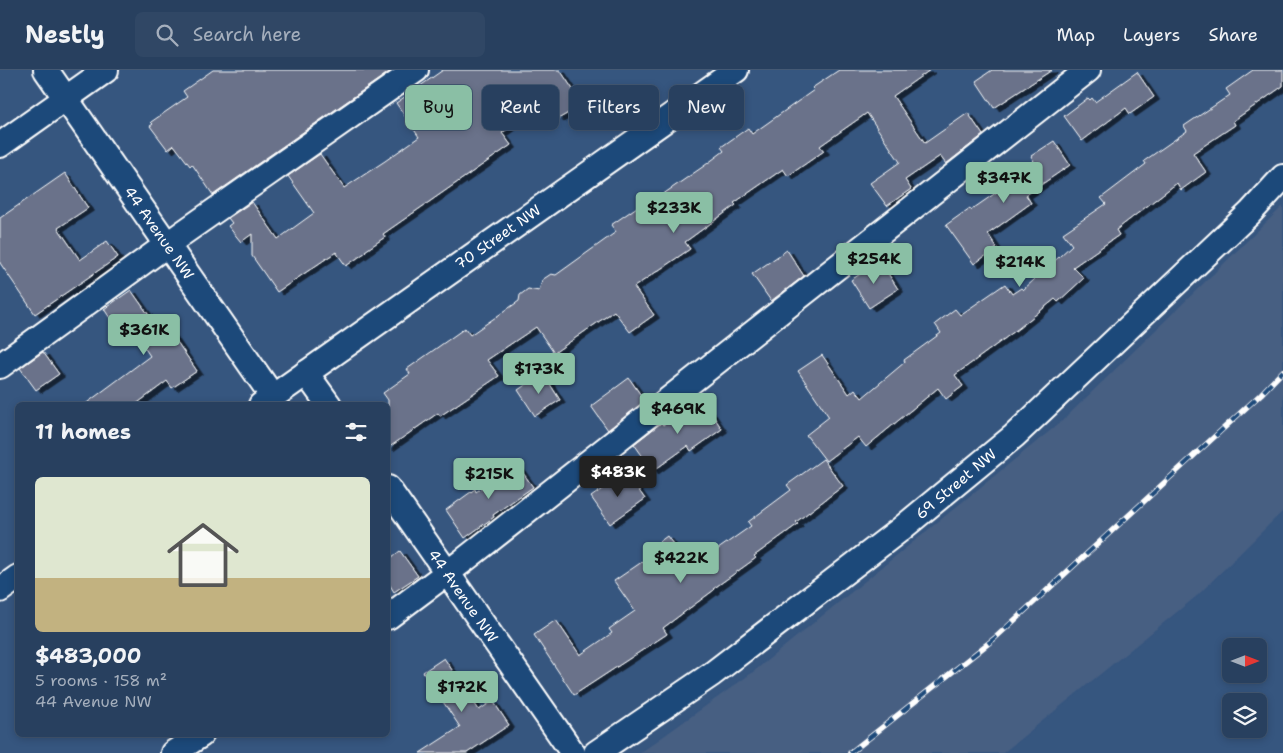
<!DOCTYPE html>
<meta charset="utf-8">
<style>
body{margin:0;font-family:"Shantell Sans",sans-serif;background:#304765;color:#f1f3f6;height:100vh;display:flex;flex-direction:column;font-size:19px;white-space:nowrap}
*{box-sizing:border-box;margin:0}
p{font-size:16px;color:#a5afbd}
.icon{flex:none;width:28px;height:28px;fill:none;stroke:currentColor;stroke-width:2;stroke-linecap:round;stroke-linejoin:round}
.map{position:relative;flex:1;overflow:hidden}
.details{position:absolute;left:15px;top:332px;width:375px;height:335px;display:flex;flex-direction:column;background:#28405f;border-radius:8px;box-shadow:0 2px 8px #0003,0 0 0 1px #445974}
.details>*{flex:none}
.guide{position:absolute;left:405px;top:15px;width:475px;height:45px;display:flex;gap:10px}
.needle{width:32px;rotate:90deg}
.fabs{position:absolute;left:1222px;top:568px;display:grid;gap:10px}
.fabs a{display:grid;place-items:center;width:45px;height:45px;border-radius:8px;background:#28405f;box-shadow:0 2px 8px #0003,0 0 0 1px #445974;font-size:25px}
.price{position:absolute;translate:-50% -42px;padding:0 11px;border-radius:5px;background:#8abfa5;color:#111;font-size:16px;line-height:32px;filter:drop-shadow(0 1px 2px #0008)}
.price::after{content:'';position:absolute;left:50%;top:30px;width:15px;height:11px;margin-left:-8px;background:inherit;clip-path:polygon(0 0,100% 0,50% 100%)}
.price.selected{background:#222;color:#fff}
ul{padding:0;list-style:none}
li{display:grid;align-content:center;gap:10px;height:265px;padding:0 20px}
li span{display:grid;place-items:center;height:155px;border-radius:8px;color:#555}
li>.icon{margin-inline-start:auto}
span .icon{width:90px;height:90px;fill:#fffc;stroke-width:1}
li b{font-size:21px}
h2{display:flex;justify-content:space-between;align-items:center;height:60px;padding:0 20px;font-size:21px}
.chip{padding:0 18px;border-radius:8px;background:#28405f;box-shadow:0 2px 8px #0003,0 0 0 1px #445974;font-size:18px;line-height:45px}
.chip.selected{background:#8abfa5;color:#111}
header{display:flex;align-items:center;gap:30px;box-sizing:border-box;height:70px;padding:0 25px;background:#28405f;border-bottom:1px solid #445974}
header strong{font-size:24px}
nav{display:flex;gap:28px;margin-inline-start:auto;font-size:18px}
.search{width:350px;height:45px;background:#304765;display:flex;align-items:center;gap:12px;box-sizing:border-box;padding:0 18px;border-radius:8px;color:#a5afbd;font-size:19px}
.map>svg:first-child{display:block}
.built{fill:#465e82}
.building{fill:#6a728a;stroke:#fff;filter:url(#shadow)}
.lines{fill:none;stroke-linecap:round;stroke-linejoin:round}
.minor-casing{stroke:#fff;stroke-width:28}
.minor{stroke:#1f4a7a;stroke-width:24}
.rail-casing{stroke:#fff;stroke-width:5.5}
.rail{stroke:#1f4a7a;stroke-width:4;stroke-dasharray:11;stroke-linecap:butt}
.labels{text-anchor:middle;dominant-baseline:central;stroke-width:4;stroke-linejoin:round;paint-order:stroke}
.street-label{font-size:15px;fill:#fff;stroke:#1f4a7a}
</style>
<header>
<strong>Nestly</strong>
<div class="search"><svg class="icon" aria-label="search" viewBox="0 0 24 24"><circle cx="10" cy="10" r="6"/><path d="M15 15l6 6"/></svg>Search here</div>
<nav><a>Map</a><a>Layers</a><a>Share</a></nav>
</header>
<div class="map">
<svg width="1283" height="683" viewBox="0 0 1283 683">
<defs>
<filter id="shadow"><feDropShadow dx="5.5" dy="3" stdDeviation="0" flood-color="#0009"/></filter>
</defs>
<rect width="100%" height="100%" fill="#36567f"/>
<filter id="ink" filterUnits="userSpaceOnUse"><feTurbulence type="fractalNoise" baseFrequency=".02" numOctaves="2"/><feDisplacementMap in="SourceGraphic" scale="10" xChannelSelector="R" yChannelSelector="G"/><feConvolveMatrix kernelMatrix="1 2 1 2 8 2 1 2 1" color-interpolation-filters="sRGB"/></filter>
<g filter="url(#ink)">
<polygon class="built" points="1283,136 1283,441 1198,525 1003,683 640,683 753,602 1062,351"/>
<g class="building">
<polygon points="213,0 392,0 213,125 192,94 190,96 174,75 168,80 150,56 153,54 151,52 187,27 183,21"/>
<polygon points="443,0 560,0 582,33 576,37 577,38 558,49 547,31 502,63 511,75 383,164 385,167 365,181 366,182 346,196 336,182 277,222 252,186 252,164 241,172 228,156 232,153 228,148 252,132 278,169 314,143 288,106 320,84 344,118 385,91 419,67 396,33"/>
<polygon points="839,0 930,0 893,26 925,73 968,43 983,65 946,94 940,86 905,110 911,119 887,136 870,113 900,92 867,43 820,76 824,81 788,106 783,99 734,133 736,135 685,172 690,179 634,217 654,245 630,262 614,241 554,283 536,257 487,290 499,306 440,346 438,343 388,378 388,330 383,323 410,304 407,299 465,258 470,265 519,231 520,225 528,219 539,221 542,210 551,204 556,205 616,162 611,155 653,126 656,129 704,96 724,81 721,77 748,58 752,64 814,20 812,18"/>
<polygon points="992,0 1052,0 994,38 976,11"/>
<polygon points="1253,0 1283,0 1283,16 1233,51 1235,55 1193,83 1206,102 1181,120 1177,113 1116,160 1119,165 1073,197 1084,208 1058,232 1055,229 1019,258 955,305 963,316 946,329 938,318 866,377 858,367 826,391 806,365 829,347 798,301 822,285 849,324 855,319 862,328 905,292 904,290 941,263 935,254 955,239 960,245 1005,214 1012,224 1021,218 1023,220 1072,175 1063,163 1106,134 1101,128 1146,94 1144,91 1187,61 1184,56 1230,25 1226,19"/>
<polygon points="1137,2 1154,27 1130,44 1126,38 1082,71 1064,46 1088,28 1090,30 1092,28 1095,32"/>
<polygon points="1054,71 1070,95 1026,125 1031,133 988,164 997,178 974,194 946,155 970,138 971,140 1036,95 1031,86"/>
<polygon points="65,103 88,138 58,158 80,190 107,171 118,187 35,244 0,193 0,148"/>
<polygon points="787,180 804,206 771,231 752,204"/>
<polygon points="880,191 898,219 869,238 851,210"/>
<polygon points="131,220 160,261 165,258 171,263 197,301 172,318 167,311 135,335 84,335 150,286 130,256 120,263 104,239"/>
<polygon points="43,282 59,304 36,320 20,298"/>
<polygon points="543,303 560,330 535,346 518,320"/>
<polygon points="629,308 645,331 608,360 591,336"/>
<polygon points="701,328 722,359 691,381 688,376 653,401 634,374 661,353 663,355"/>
<polygon points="823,389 843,416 796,452 798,454 754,486 756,488 713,519 714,520 663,558 667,564 574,625 534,565 556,550 580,585 612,563 609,559 635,541 614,511 655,483 651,478 667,466 691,498 751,456 748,452 791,420 787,415"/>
<polygon points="516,393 533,417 493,445 494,447 465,468 446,440 475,419 476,422"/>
<polygon points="626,402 645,429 610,454 591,427"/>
<polygon points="400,481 418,506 394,522 388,512 388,490"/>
<polygon points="444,588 479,640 493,631 509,655 467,683 420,683 460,657 423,602"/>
</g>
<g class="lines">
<g class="minor-casing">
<g id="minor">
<polyline points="46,0 273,327"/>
<polyline points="0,75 106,0"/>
<polyline points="0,296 183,163 416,0"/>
<polyline points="306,303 329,335"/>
<polyline points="261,335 736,0"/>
<polyline points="388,418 573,683"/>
<polyline points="0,520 18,507"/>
<polyline points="388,547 463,491 1088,0"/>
<polyline points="173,683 201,665"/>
<polyline points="596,683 712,604 901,459 1014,366 1250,143 1283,107"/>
</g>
</g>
<use href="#minor" class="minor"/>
<g class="rail-casing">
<polyline id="rail" points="850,683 995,568 1261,324 1283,301"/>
</g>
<use href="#rail" class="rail"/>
</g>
</g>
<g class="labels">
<g class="street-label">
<text transform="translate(159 163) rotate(55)">44 Avenue NW</text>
<text transform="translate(498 167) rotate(-35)">70 Street NW</text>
<text transform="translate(956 414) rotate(-40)">69 Street NW</text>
<text transform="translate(463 526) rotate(55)">44 Avenue NW</text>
</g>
</g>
</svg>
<div class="fabs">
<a><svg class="needle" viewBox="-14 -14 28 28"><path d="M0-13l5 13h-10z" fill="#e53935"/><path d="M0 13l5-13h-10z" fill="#a5afbd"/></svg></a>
<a><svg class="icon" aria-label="layers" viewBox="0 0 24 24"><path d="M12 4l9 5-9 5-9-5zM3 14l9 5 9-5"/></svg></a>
</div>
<b class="price" style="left:1004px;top:134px">$347K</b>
<b class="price" style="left:674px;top:164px">$233K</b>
<b class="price" style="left:874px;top:215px">$254K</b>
<b class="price" style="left:1020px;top:218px">$214K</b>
<b class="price" style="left:144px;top:286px">$361K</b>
<b class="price" style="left:539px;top:325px">$173K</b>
<b class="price" style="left:678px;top:365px">$469K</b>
<b class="price selected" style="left:618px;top:428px">$483K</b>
<b class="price" style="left:489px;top:430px">$215K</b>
<b class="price" style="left:681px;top:514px">$422K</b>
<b class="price" style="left:462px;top:643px">$172K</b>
<div class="guide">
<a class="chip selected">Buy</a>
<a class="chip">Rent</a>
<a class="chip">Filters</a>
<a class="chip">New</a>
</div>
<section class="details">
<h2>11 homes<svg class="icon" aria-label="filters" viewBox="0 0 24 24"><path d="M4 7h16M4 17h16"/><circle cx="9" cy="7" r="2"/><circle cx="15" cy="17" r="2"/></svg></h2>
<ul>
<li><span style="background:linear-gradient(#dfe7d0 65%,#c2b280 0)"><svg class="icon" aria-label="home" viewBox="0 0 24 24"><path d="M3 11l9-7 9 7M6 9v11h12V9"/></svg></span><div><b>$483,000</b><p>5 rooms · 158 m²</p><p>44 Avenue NW</p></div></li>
</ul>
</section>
</div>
